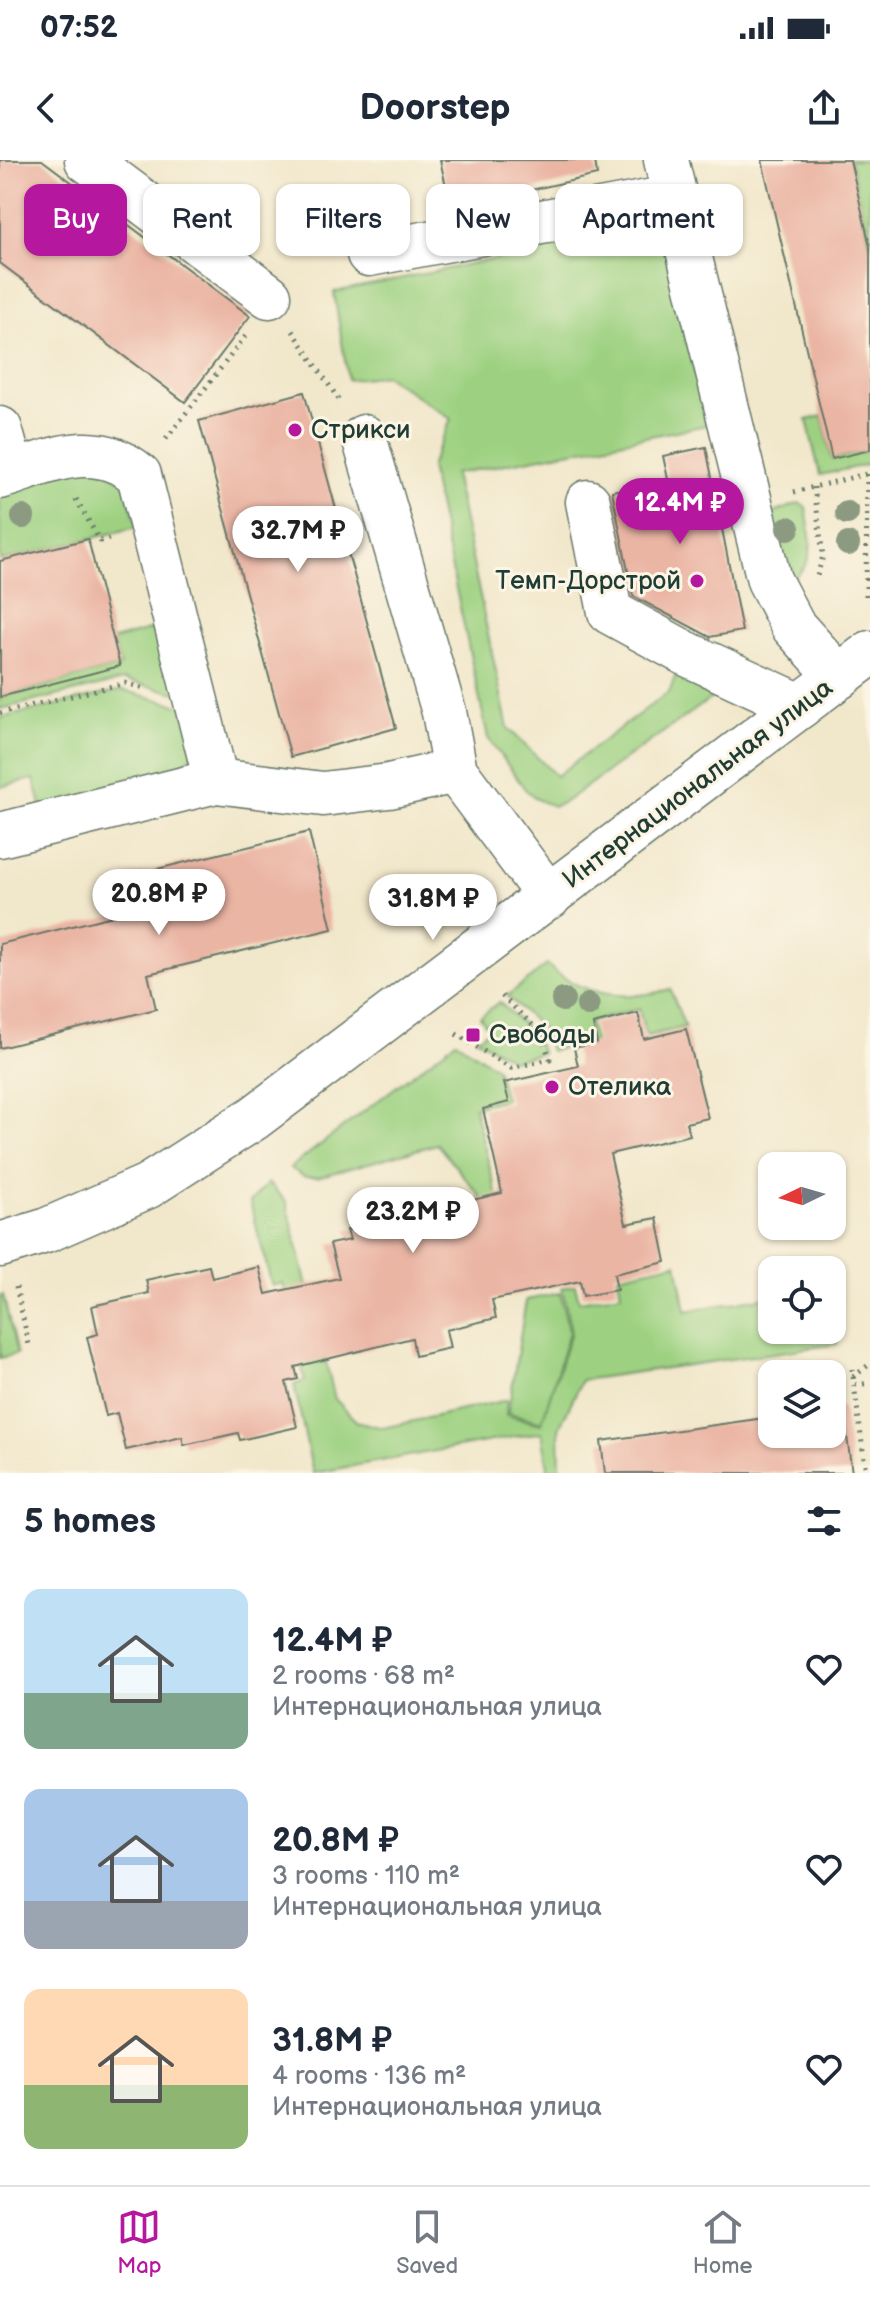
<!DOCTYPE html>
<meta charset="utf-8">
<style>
body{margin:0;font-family:"Balsamiq Sans",sans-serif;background:#f2f2f3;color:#1f2937;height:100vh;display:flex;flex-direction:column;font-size:30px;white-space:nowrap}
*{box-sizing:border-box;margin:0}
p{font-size:26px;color:#747a83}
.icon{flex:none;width:44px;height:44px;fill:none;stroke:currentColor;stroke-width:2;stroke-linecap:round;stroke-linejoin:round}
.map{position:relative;height:1313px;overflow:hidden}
.sheet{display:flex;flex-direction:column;background:#fff;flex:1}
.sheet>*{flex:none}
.guide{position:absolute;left:24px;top:24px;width:822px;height:72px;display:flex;gap:16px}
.needle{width:52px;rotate:265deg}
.tools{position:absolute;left:758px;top:992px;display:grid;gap:16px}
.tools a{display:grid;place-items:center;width:88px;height:88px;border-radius:16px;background:#fff;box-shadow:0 2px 6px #0004;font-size:40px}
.price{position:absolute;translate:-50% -68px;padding:0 18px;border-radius:28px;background:#fff;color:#222;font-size:26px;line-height:52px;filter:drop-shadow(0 2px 4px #0008)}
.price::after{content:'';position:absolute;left:50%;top:48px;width:24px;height:18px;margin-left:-12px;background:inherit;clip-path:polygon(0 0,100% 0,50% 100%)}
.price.on{background:#b5179e;color:#fff}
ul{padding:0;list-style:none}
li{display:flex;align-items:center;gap:24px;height:200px;padding:0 24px}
li span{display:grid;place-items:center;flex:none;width:224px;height:160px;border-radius:16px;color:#555}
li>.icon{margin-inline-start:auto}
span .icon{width:96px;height:96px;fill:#fffc;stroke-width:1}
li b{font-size:34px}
h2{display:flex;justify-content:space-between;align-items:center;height:96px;padding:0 24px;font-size:34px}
.tag{padding:0 28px;border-radius:16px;background:#fff;box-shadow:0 2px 6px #0004;font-size:28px;line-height:72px}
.tag.on{background:#b5179e;color:#fff}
.status{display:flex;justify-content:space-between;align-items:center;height:56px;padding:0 40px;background:#fff;direction:ltr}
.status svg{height:22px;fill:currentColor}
header{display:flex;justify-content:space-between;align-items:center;height:104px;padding:0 24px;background:#fff;font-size:36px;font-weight:700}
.dock{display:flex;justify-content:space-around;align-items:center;height:112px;border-top:2px solid #e0e1e3;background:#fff;font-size:22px;color:#747a83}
.dock a{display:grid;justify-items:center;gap:4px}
.dock .on{color:#b5179e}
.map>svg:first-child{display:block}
.green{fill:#9dd181;stroke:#5e875a;stroke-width:2}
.building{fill:#ebb5a4}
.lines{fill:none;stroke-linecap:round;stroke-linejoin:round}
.minor-casing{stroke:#687869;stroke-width:47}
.path{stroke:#687869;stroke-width:5;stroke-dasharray:2 6;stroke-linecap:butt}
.minor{stroke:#fff;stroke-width:44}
.tree{fill:#8b9a80}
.poi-dot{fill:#b5179e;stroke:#fcf5e5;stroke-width:3}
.labels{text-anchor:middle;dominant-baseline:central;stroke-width:6;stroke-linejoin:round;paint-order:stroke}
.poi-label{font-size:26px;fill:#1f3d34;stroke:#fcf5e5;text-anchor:start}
.street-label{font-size:26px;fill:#1f3d34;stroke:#fcf5e5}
</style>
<div class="status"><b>07:52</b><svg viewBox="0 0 49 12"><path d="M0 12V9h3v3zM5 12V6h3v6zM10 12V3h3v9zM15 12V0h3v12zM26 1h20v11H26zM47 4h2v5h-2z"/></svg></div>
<header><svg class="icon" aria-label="back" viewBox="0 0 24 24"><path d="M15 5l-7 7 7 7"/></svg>Doorstep<svg class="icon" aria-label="share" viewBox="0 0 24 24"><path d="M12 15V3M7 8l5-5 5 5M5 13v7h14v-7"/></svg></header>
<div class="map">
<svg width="870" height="1313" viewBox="0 0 870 1313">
<rect width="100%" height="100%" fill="#fcf5e5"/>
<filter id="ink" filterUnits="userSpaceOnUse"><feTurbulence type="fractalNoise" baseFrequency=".0125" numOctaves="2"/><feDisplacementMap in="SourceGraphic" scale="16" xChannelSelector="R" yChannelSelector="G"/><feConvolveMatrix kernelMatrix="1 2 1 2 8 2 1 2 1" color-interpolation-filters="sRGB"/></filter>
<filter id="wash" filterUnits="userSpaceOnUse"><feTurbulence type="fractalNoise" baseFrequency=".006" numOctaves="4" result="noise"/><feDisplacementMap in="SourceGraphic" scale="32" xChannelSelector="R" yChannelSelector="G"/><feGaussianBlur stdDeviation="1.8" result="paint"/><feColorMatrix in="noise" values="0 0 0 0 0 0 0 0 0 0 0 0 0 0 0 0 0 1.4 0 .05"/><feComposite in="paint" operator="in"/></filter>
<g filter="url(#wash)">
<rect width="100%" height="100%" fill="#f1e7cb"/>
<g class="green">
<polygon points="850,0 870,0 870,86"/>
<polygon points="614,75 662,75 707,265 454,314 508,568 556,616 670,531 679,505 730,525 563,643 553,646 538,640 525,629 488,578 430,307 451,259 385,215 348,220 334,132"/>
<polygon points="822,256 832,299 870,290 870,304 820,315 807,260"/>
<polygon points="82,302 124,320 137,367 0,401 0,328"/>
<path d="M799,343L806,347C810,377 819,400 792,419L766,356Z"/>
<polygon points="163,466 180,534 124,520 0,549 0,537 120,506 113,480"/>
<polygon points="122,530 190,548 200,586 172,618 43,653 34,619 0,627 0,558"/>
<path d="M547,805C581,836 627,842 670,829L685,867L646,876L639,849L589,862L594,881L550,891L543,870L507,836Z"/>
<polygon points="499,842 533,874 542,893 513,900 477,879 489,869 480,857"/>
<polygon points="456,881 496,908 505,939 474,947 500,1047 491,1049 437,984 318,1017 305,1017 290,1008"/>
<polygon points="268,1023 286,1041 335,1239 356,1261 383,1268 507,1240 506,1255 541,1264 571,1172 562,1128 575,1125 579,1141 621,1134 618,1116 677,1103 686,1151 772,1136 772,1170 832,1170 832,1151 837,1184 582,1220 559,1268 560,1313 549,1313 542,1272 313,1313 294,1225 305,1221 283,1123 272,1126 250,1042"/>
<polygon points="560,1133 569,1172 542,1262 508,1253 526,1140"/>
<polygon points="3,1135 17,1194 0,1198 0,1136"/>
</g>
<g id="blocks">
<g class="building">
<polygon points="0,0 42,0 250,156 185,242 0,103"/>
<polygon points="440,0 595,0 597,15 451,48"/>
<polygon points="762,0 850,0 870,86 870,290 832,299"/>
<polygon points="304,232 396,568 291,597 199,261"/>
<polygon points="706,287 742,471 710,477 633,436 612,331 668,319 663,296"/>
<polygon points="88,379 120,506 0,537 0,401"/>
<polygon points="309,672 332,769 148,814 156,849 0,888 0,784 133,751 124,717"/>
<polygon points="638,853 644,879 686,869 708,958 686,963 690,975 610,994 626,1064 657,1058 666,1102 614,1114 617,1130 583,1136 580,1121 492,1140 496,1158 446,1170 450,1188 415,1196 412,1178 295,1207 298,1219 286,1222 297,1267 240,1280 238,1273 184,1285 182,1277 126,1290 117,1253 106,1256 87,1177 98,1174 92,1146 149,1133 146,1120 209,1106 212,1118 259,1107 266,1134 339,1118 330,1084 350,1080 347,1070 502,1033 483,949 509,942 504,923 578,906 574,888 597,883 593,864"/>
<polygon points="843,1247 852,1313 605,1313 601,1281 772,1257 772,1274 832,1274 832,1248"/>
</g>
</g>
</g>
<g filter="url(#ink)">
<use href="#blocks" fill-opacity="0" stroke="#687869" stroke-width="2"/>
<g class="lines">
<g class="minor-casing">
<g id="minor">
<polyline points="87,0 269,136"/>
<polyline points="666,0 769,420 793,466 839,517"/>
<polyline points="369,94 675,37"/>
<polyline points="0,269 12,313"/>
<polyline points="364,277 444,552 455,611 549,737"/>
<path d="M0,317C49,302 95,277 139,315L216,621"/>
<polyline points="588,342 610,452 685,493 800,546"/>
<polyline points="0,675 216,621 323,634 389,626 455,611"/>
<polyline points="0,1085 45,1071 148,1026 254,958 870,493"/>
</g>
</g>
<g class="path">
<polyline points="293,171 341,243"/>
<polyline points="166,279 248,173"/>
<polyline points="814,327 823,396 817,416"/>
<polyline points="794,332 870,313"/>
<polyline points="76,339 100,381 109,379"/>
<polyline points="866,436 867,314"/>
<polyline points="0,553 125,523 145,529"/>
<polyline points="456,874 511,908 550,899 541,873 502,836"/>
<polyline points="16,1127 30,1189"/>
<polyline points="852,1209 866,1313"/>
<polyline points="853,1217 870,1204"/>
<polyline points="855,1225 870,1223"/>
</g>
<use href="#minor" class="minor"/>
</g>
<g class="tree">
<circle cx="847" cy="353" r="12"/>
<circle cx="23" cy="357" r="12"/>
<circle cx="788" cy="368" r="12"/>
<circle cx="848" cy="384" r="12"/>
<circle cx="563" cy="840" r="12"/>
<circle cx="588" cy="845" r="12"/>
</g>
</g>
<g class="poi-dot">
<circle cx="295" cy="270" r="8"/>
<circle cx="697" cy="421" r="8"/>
<rect x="465" y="867" width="16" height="16" rx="4"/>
<circle cx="552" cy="927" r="8"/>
</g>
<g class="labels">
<g class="poi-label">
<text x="311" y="270">Стрикси</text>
<text x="681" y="421" text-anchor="end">Темп-Дорстрой</text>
<text x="489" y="875">Свободы</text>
<text x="568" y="927">Отелика</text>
</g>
<g class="street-label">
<text transform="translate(698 624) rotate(-37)">Интернациональная улица</text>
</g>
</g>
</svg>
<div class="tools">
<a><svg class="needle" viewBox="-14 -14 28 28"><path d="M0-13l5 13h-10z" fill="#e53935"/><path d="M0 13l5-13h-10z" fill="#747a83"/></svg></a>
<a><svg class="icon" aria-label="locate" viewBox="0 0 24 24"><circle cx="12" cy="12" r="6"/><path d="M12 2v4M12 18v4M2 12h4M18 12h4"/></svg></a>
<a><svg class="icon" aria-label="layers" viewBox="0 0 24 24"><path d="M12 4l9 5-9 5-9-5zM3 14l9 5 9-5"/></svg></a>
</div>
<b class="price on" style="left:680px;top:386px">12.4M ₽</b>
<b class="price" style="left:298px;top:414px">32.7M ₽</b>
<b class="price" style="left:159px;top:777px">20.8M ₽</b>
<b class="price" style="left:433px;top:782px">31.8M ₽</b>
<b class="price" style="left:413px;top:1095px">23.2M ₽</b>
<div class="guide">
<a class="tag on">Buy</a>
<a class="tag">Rent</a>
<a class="tag">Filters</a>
<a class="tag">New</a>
<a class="tag">Apartment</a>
</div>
</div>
<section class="sheet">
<h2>5 homes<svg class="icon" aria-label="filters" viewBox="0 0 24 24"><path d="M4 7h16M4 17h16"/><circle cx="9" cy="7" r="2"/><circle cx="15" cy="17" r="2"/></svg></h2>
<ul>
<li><span style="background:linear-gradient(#bfe0f5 65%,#7fa58c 0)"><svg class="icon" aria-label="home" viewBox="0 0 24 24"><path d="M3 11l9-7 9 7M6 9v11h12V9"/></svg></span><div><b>12.4M ₽</b><p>2 rooms · 68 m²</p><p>Интернациональная улица</p></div><svg class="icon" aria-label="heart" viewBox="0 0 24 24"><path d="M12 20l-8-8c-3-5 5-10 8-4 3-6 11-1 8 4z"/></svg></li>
<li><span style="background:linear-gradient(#a9c7e8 70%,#9aa5b1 0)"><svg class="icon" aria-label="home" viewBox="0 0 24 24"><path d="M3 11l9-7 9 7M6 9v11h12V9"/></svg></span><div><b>20.8M ₽</b><p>3 rooms · 110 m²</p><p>Интернациональная улица</p></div><svg class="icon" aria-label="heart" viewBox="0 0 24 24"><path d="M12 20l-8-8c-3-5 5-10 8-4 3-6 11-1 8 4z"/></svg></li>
<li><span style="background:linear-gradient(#ffd9b3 60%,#8fb573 0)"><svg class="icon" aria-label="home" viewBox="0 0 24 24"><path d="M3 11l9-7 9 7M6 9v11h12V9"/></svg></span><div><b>31.8M ₽</b><p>4 rooms · 136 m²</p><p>Интернациональная улица</p></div><svg class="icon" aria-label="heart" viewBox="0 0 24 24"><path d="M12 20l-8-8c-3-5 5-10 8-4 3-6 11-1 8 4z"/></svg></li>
</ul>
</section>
<nav class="dock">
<a class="on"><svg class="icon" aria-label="map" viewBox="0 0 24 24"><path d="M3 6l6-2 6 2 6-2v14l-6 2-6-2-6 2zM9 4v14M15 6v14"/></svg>Map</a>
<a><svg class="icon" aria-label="saved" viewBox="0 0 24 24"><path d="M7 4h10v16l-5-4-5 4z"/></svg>Saved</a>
<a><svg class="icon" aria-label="home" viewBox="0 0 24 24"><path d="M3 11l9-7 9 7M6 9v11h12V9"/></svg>Home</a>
</nav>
